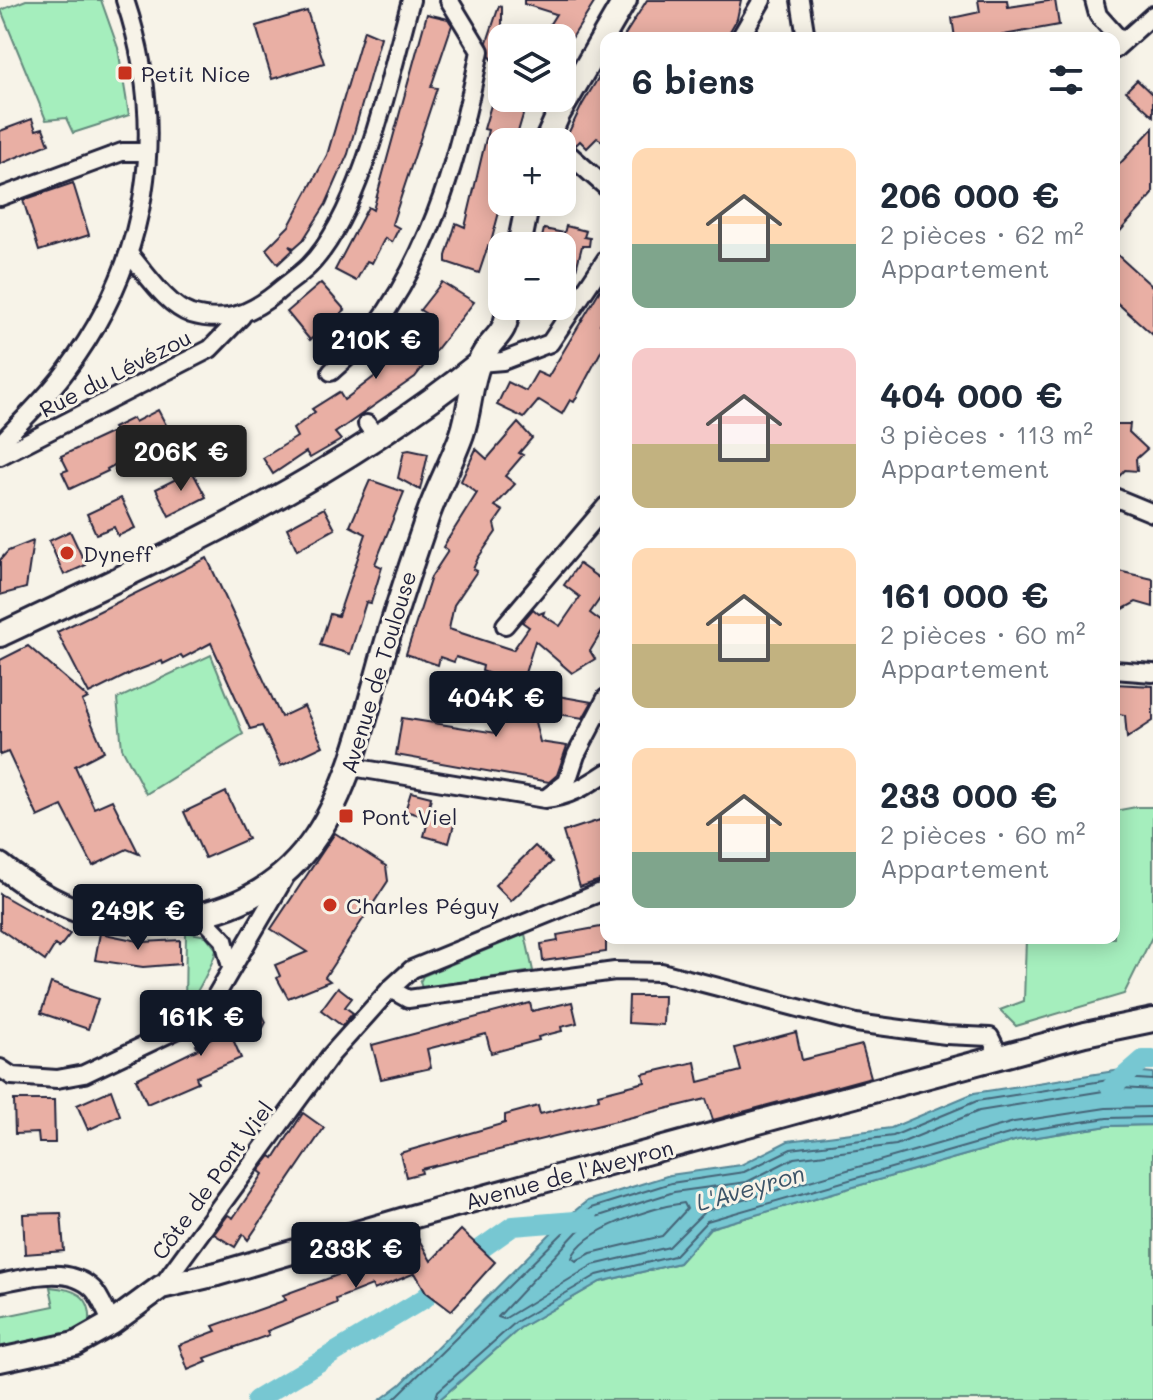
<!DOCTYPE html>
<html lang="fr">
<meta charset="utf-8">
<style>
body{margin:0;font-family:Mali,sans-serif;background:#f6f6f7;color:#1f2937;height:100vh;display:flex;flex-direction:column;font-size:30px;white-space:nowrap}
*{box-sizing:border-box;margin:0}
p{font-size:26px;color:#747a83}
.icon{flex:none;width:44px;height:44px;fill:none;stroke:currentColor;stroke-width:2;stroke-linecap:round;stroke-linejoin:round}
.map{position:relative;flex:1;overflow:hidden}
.drawer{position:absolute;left:600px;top:32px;width:520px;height:912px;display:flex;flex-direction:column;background:#fff;border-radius:16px;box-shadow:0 4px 20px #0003}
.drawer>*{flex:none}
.fabs{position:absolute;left:488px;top:24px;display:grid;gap:16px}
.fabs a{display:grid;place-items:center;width:88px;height:88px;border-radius:16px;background:#fff;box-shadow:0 4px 20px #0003;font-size:40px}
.price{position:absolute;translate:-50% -68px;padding:0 18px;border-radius:8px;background:#111827;color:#fff;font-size:26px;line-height:52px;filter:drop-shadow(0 2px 4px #0008)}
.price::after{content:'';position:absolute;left:50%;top:48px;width:24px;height:18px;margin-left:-12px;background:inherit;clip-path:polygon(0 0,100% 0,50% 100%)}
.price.selected{background:#222;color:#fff}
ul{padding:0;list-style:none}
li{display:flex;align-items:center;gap:24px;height:200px;padding:0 32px}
li span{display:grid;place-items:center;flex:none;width:224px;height:160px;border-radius:16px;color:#555}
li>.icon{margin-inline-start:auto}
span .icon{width:96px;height:96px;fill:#fffc;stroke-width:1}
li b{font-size:34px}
h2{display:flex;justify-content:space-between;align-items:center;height:96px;padding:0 32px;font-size:34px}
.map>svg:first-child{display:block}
.green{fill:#a5eebd;stroke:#64887c;stroke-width:2}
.water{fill:#77c7d2;stroke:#558596;stroke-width:2}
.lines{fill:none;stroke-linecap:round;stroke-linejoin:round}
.shore{stroke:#446477;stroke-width:2}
.canal{stroke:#77c7d2;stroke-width:20}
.building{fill:#e9afa4;stroke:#22223b;stroke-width:2}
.street-casing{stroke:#22223b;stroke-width:22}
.secondary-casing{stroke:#22223b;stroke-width:28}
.street{stroke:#f7f3e8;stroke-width:16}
.secondary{stroke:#f7f3e8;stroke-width:22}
.poi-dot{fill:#c8321e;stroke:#f7f3e8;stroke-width:3}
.labels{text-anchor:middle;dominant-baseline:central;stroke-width:6;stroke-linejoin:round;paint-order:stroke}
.poi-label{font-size:22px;fill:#22223b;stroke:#f7f3e8;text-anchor:start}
.street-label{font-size:22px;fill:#22223b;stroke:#f7f3e8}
.water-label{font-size:24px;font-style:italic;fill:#3c5468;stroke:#f7f3e8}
</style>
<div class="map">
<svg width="1153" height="1400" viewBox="0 0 1153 1400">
<rect width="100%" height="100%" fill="#f7f3e8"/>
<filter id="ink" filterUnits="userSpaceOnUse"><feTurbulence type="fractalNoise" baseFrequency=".0125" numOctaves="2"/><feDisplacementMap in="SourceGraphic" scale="16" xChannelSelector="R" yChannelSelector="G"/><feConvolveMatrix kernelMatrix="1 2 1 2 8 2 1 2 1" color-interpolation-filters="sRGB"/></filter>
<g filter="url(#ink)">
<g class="green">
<polygon points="26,0 101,0 118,48 129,115 73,133 66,118 46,120 1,10"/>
<polygon points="211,655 243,734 146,794 122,748 117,699"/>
<polygon points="1136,807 1153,807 1153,935 1124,994 1016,1026 1000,1010 1024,1001 1026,938 1114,938 1114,811"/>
<path d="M186,932L206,936L216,949C215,960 194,1001 185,1007Z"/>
<polygon points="525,934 533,971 422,988 420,982 423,976"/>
<polygon points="1153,1125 1153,1400 439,1400 520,1328 600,1282 679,1263 710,1228 1018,1140 1108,1126"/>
<path d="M50,1287C75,1289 92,1295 90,1323L80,1330L0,1350V1317L54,1306Z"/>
</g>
<polygon class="water" points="1121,1070 1153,1073 1153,1125 1108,1126 1018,1140 710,1228 679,1263 600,1282 520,1328 439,1400 380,1400 401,1384 565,1219 587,1201 670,1175 741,1165 788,1141 891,1128 974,1093"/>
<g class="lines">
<g class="shore">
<polyline points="1153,1090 1122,1088 979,1111 896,1145 794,1158 747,1182 674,1192 596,1217 577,1232 498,1317 504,1319 593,1265 669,1247 705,1211 1014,1122 1106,1108 1153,1107"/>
<path d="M684,1203L687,1209L662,1236L591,1253L576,1261L572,1258C582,1229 654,1207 684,1203Z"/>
<polyline points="393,1400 571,1225 591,1208 671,1183 744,1172 791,1149 893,1136 977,1101 1121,1078 1153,1080"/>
<polyline points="435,1400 438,1391 516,1322 597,1275 674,1256 707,1221 1016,1132 1107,1118 1153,1117"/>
</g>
<g class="canal">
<polyline points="1111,1088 1143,1060 1153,1060"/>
<polyline points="256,1400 425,1298 444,1275 513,1226 588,1220"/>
</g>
</g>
<g class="building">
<polygon points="524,0 596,0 572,38 541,38 556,14 524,4"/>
<polygon points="647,0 741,0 737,19 726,38 623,38"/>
<polygon points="978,0 1007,0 1008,7 1055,0 1059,25 987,38 955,38 952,18 980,12"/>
<polygon points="499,6 502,7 502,75 490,56 487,42"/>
<polygon points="307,11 324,63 272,79 256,26"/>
<polygon points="427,14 448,19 452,25 431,87 437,88 392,224 399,228 392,242 385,238 372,263 367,261 356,281 335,270 368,207 373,210"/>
<polygon points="364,30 381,37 348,154 326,204 303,240 294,248 289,246 293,250 278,264 266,249 289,226 327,155"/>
<polygon points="606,65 606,143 597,138 587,148 580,141 576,145 566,138 582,105"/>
<polygon points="1137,80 1153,95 1153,116 1126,91"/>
<polygon points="493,98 528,98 515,142 502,142 502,201 490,246 488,246 479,273 446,262 446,256 456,223 465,227 488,130 484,129"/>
<polygon points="32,119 36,130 43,128 49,144 0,164 0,131"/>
<polygon points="1153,128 1153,194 1114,238 1114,170"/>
<polygon points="73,183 89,235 39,251 23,200"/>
<polygon points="566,226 586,231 584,237 590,238 589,246 582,246 570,293 564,302 562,246 540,246 544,229 564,233"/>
<polygon points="1114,252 1153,287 1153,335 1114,300"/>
<polygon points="606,280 606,314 600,324 606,328 606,342 574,402 570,400 562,414 539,400 524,418 497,405 508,382 526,391 537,372 548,377"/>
<polygon points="442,282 474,302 415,377 335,433 341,440 310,458 306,452 273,474 263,458 297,437 293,429 315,412 312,409 339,392 344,400 392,363 428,315 420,310"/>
<polygon points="321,283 345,310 310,340 287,312"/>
<polygon points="158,410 171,434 107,469 108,471 70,489 62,472 68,470 61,456 115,431 113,428 133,418 135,422"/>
<polygon points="518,423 532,438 519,453 523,455 505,476 515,484 495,506 503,511 494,524 496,532 478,558 473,569 477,571 454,605 449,629 513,650 529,627 522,622 533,609 539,614 544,612 543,615 560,626 580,597 564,585 579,564 606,583 606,590 590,613 606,625 590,651 595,659 572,673 535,641 521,686 482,671 483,666 456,657 454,662 440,657 438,665 406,654 431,577 448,551 443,547 477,493 461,481 476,449 487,459"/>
<polygon points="1114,424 1130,424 1129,432 1147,449 1136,459 1137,471 1125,470 1114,482"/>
<polygon points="409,450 428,454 420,490 398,478 404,451"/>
<polygon points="192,471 206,497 169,516 156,489"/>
<polygon points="370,480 404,492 375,564 382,567 371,603 366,602 350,654 320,645 330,614 338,616 366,534 350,526"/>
<polygon points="121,498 135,528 118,536 114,527 96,534 87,514"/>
<polygon points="324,508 335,529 297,550 287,528"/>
<polygon points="70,531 86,565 64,575 49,541"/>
<polygon points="33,541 26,588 0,595 0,560 8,551"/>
<polygon points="207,558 281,717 304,706 323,746 281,766 262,726 250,729 211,643 183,658 181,655 163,664 162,661 133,672 89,694 57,632"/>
<polygon points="1114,570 1153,579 1153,607 1136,602 1114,614"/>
<polygon points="28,646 88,698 82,701 104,751 75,766 94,808 112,800 139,854 127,849 93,866 62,806 38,817 8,752 0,755 0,660"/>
<polygon points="1114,684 1153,686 1153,721 1127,738 1125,715 1114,713"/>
<polygon points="513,688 592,702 583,718 532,710 540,742 567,746 557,775 549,782 396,755 402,718 496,733"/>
<polygon points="226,792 248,839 205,858 184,812"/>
<polygon points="411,792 431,797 427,817 405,811"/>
<polygon points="430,814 455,821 449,843 424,836"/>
<polygon points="600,820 606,836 606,878 580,887 563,832"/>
<polygon points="335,833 386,866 388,881 325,977 330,981 288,998 277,978 280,976 275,965 307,952 271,929"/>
<polygon points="535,846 552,862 511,901 495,885"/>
<polygon points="0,894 70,934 59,948 55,945 45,961 0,929"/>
<polygon points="606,926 606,952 543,961 541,944 558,941 557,935"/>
<polygon points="100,933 143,942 180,940 180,964 143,967 95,960"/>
<polygon points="51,983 98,999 88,1029 41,1013"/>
<polygon points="338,987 352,998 345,1007 353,1013 342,1026 321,1010"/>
<polygon points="629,996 664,996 663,1025 628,1023"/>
<polygon points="572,1002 577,1023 561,1027 562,1031 538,1037 539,1040 491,1053 486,1034 427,1049 431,1068 381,1079 372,1045 530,1003 532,1011"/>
<polygon points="258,1006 266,1022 263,1028 234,1041 232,1037 241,1058 196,1077 198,1082 147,1104 136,1079 198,1049 196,1045 229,1030 224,1020"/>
<polygon points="796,1032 802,1060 862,1045 871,1077 713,1120 706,1099 421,1169 422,1173 406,1177 400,1153 505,1123 505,1115 538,1106 540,1114 599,1099 598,1094 645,1082 643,1074 695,1062 699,1082 741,1071 735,1048"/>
<polygon points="111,1090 120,1115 88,1130 77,1105"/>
<polygon points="14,1100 54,1100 55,1143 39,1143 38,1133 15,1134"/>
<polygon points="303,1113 324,1128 248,1240 243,1234 235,1247 214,1234 228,1215 233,1218 263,1174 259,1171 271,1156 274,1158"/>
<polygon points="61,1213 64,1251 25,1254 23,1214"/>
<polygon points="461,1230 495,1262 451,1311 426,1292 415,1273 374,1290 372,1285 336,1299 337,1303 267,1331 269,1335 205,1358 207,1362 188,1370 179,1345 216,1331 213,1326 286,1300 283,1295 368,1264 365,1254 398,1243 395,1237 414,1231 431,1261"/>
</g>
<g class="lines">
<g class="street-casing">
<g id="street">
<polyline points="800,0 806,38"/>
<polyline points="1094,0 1098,15 1122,42"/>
<polyline points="740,38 762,0"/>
<polyline points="1114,50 1153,15"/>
<polyline points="562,148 606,187"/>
<polyline points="0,197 122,152 147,152"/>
<path d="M130,255C146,273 167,306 191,314C225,324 250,314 276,293C286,284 299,276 309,266C363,211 390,75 411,0"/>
<polyline points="479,363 503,361 550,343 606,259"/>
<path d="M331,372C345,359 363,345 374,329C435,246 460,150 480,51L449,0"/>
<polyline points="367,424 376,437"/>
<path d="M0,444C22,420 47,397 66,371C149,260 169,131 125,0"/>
<polyline points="0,456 210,349 242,316"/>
<polyline points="1114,497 1153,513"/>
<polyline points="505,625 606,506"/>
<polyline points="1114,670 1153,673"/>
<path d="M352,767L545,799C569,797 586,786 606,773"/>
<polyline points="546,798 567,782 576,755 606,698"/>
<polyline points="201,916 224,940 231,967"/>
<polyline points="390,989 408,999 615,971 661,972 856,1023 946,1035 990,1037 1000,1057"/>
<polyline points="0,1068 12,1076 57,1079 84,1074 189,1024 214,999 284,879"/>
<path d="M0,1283C29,1277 69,1265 93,1289C101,1297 106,1313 112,1323"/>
<polyline points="161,1287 330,1056 390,989 412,969 606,890"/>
</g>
</g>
<g class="secondary-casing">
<g id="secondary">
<polyline points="546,142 558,115 625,0"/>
<polyline points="519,246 528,202"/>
<path d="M0,635C166,557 336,479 479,363"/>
<path d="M0,865C54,908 103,928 173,919C322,902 347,784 381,662C394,614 411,566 427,518C437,489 452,462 462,434C470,411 470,385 479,363C489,337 507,339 508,306"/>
<polyline points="0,1360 75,1344 112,1323 161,1287 217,1274 415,1216 806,1109 1085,1034 1153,1020"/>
</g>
</g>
<use href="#street" class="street"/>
<use href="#secondary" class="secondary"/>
</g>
</g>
<g class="poi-dot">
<rect x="117" y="65" width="16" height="16" rx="4"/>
<circle cx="67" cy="553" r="8"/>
<rect x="338" y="808" width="16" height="16" rx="4"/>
<circle cx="330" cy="905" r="8"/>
</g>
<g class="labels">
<g class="poi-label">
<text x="141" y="73">Petit Nice</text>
<text x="83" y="553">Dyneff</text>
<text x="362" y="816">Pont Viel</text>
<text x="346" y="905">Charles Péguy</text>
</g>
<g class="street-label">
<text transform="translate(115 373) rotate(-27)">Rue du Lévézou</text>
<text transform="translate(378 672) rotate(-73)">Avenue de Toulouse</text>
<text transform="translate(569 1174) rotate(-15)">Avenue de l'Aveyron</text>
<text transform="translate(212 1180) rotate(-54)">Côte de Pont Viel</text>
</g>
<g class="water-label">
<text transform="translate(750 1187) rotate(-16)">L'Aveyron</text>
</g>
</g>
</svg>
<div class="fabs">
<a><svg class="icon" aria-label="layers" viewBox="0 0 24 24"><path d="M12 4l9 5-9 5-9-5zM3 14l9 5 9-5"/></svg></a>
<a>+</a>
<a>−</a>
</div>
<b class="price" style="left:376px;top:381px">210K €</b>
<b class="price selected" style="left:181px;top:493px">206K €</b>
<b class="price" style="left:496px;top:739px">404K €</b>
<b class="price" style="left:138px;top:952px">249K €</b>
<b class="price" style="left:201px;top:1058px">161K €</b>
<b class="price" style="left:356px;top:1290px">233K €</b>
<section class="drawer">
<h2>6 biens<svg class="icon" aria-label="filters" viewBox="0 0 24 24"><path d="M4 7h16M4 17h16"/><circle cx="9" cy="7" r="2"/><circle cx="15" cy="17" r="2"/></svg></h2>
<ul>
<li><span style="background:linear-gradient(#ffd9b3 60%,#7fa58c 0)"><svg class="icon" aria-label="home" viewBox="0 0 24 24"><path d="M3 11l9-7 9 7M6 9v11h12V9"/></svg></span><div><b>206 000 €</b><p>2 pièces · 62 m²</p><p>Appartement</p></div></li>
<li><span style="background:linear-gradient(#f6c9c9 60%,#c2b280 0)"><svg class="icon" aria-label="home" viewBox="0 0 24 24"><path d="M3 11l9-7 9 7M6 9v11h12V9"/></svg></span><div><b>404 000 €</b><p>3 pièces · 113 m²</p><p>Appartement</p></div></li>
<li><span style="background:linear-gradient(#ffd9b3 60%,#c2b280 0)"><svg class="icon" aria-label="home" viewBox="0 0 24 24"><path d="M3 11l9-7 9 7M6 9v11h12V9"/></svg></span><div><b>161 000 €</b><p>2 pièces · 60 m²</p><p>Appartement</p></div></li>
<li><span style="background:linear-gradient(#ffd9b3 65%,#7fa58c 0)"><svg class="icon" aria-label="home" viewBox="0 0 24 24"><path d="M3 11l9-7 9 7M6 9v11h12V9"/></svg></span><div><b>233 000 €</b><p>2 pièces · 60 m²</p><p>Appartement</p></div></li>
</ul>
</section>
</div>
